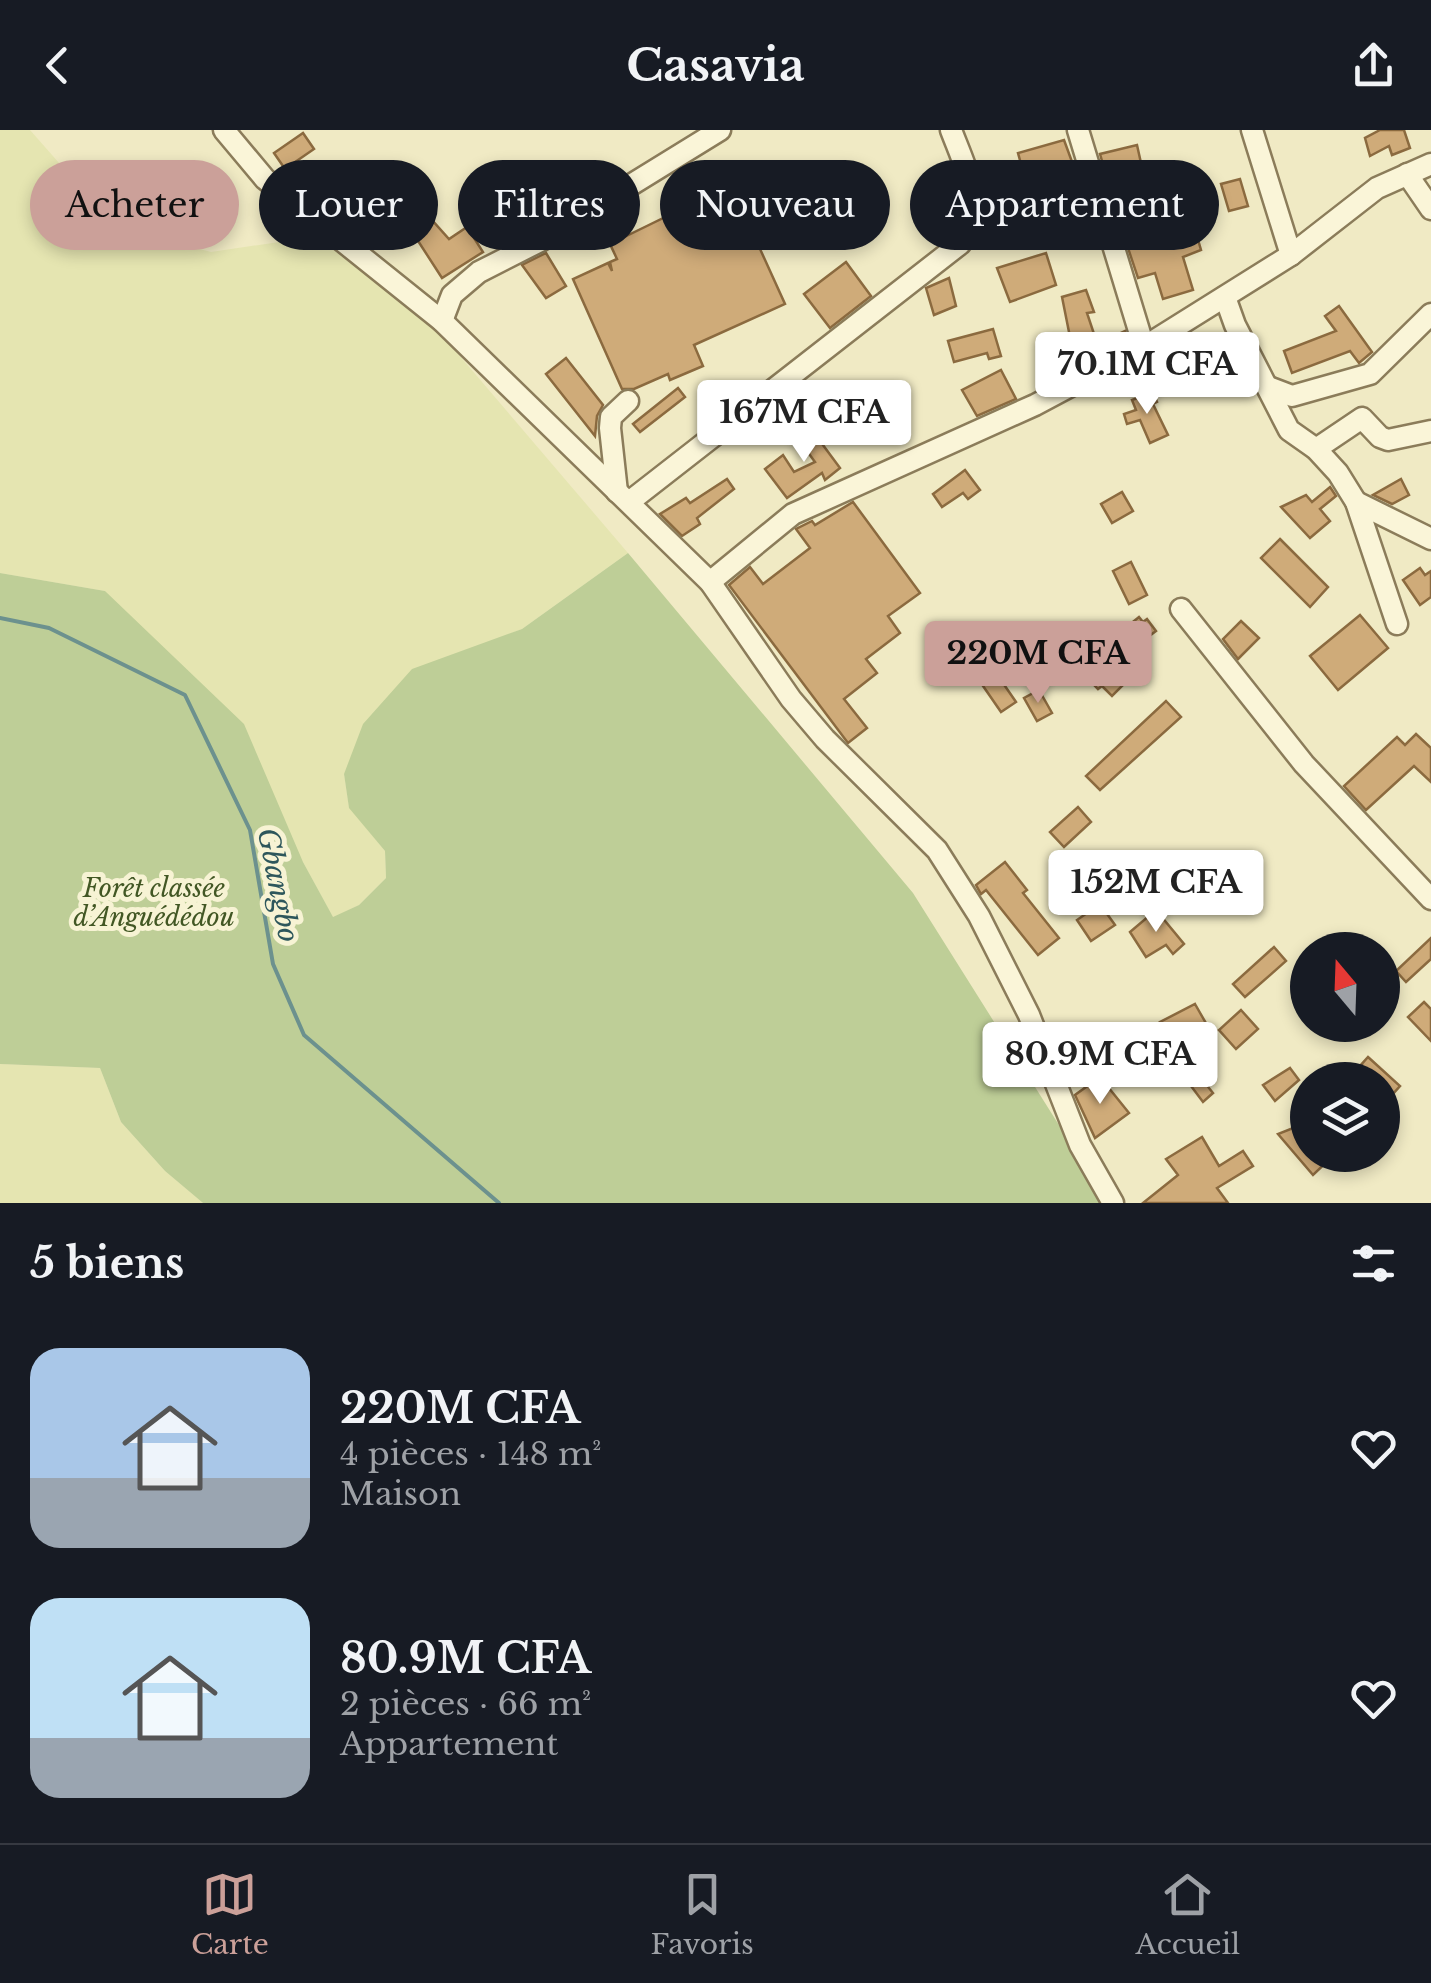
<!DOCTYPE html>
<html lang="fr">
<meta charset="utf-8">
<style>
body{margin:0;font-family:"Libre Baskerville",serif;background:#20242c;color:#f1f3f6;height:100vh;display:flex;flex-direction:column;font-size:38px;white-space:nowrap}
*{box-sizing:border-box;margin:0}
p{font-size:32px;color:#9ea1a6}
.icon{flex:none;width:55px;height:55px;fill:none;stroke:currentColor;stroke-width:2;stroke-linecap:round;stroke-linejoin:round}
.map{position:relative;height:1073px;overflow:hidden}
.sheet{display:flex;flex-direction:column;background:#171b24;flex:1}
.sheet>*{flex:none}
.top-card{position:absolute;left:30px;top:30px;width:1372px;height:90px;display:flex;gap:20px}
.needle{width:65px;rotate:341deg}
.controls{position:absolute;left:1290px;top:802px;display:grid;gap:20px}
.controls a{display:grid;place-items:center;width:110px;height:110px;border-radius:50%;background:#171b24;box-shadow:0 5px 15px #0003;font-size:50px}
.price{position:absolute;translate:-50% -85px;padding:0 22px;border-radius:10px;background:#fff;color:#222;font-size:32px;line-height:65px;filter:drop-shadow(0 2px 5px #0008)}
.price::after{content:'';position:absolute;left:50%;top:60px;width:30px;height:22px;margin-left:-15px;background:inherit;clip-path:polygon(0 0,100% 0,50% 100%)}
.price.on{background:#cba099;color:#111}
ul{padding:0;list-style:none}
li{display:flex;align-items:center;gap:30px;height:250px;padding:0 30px}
li span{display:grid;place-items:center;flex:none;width:280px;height:200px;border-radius:30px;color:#555}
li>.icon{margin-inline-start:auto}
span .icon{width:120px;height:120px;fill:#fffc;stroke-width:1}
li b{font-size:42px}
h2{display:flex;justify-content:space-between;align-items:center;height:120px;padding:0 30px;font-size:42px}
.pill{padding:0 35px;border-radius:45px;background:#171b24;box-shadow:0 5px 15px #0003;font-size:35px;line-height:90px}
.pill.on{background:#cba099;color:#111}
header{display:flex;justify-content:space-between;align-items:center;height:130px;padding:0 30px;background:#171b24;font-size:45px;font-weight:700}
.tab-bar{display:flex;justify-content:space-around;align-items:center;height:140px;border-top:2px solid #363941;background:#171b24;font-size:28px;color:#9ea1a6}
.tab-bar a{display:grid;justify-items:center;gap:5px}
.tab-bar .on{color:#cba099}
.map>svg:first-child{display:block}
.farmland{fill:#e5e5b1}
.green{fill:#bece97}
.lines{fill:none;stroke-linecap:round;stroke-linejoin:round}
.stream{stroke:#6c918e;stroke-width:4}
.building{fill:#cfab79;stroke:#8b6a3f;stroke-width:2.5}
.minor-casing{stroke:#8b7c5a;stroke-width:25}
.minor{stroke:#faf5d8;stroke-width:20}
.labels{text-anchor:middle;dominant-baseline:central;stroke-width:10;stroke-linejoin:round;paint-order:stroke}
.park-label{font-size:25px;font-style:italic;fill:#425724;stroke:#f7f3d4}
.water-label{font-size:28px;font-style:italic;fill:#2d565b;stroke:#f7f3d4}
</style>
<header><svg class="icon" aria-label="back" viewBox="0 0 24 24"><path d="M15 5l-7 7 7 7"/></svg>Casavia<svg class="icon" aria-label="share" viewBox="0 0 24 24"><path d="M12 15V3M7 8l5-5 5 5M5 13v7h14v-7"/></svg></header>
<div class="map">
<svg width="1431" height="1073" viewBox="0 0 1431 1073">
<rect width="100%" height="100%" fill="#f0eac4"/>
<g class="farmland">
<polygon points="0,0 30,0 82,59 157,108 211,122 353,101 628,423 522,499 489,512 344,644 349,677 385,721 386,748 359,775 333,788 303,732 105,461 0,443"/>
<polygon points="0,934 100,938 121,992 165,1041 203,1073 0,1073"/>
</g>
<polygon class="green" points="628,423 913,763 1108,1073 203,1073 165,1041 121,992 100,938 0,934 0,443 105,461 244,594 303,732 333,787 359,775 386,748 385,721 349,678 344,644 363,594 412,539 522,499"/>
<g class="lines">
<polyline class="stream" points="0,488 49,498 185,565 250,700 273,834 304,905 499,1073"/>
</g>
<g class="building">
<polygon points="1380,0 1404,0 1410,18 1392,25 1389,16 1370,26 1365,8"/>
<polygon points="303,3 314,19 285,39 274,23"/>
<polygon points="1064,10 1082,59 1065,65 1059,48 1041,53 1036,37 1023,41 1018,23"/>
<polygon points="1137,15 1147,60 1113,69 1100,24"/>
<polygon points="550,42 571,76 551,88 529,54"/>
<polygon points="1240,49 1248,76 1229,81 1221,54"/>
<polygon points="731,55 785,174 694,215 703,236 670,250 668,244 634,259 622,259 573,149 608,133 612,141 610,132 617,129 610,114"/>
<polygon points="1186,68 1201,120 1183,127 1193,160 1163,169 1155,143 1138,148 1127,115 1177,100 1168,73"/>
<polygon points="415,71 449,109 467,97 483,122 442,148 411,100 408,103 395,88"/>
<polygon points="546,123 566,156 546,168 522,135"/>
<polygon points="1046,123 1056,155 1010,172 997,138"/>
<polygon points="846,132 871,166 830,198 804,164"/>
<polygon points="949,148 956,176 934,185 926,158"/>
<polygon points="1086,160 1094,182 1087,183 1095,207 1099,205 1102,212 1125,201 1128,210 1086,232 1069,202 1062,167"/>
<polygon points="1339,176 1372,222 1359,233 1350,221 1292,243 1284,221 1336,201 1325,186"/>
<polygon points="993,199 1001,226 989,229 987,223 954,232 948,211"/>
<polygon points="566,228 603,275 597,286 595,306 546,244"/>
<polygon points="1001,240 1016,269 977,286 962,260"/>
<polygon points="678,258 685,267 640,302 633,294"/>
<polygon points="1153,262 1157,272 1153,274 1168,305 1150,313 1140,290 1127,294 1124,284 1136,280 1132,270"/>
<polygon points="771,279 787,299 777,307 767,298 742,308 740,303"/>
<polygon points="819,295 828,306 820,311 840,338 825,350 822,343 787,368 765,339 783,325 794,342 815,332 799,310"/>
<polygon points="965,340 980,360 968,369 963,363 942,377 933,364"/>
<polygon points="727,349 734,359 697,388 700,394 682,406 660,384 686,368 690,373"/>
<polygon points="1401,349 1409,365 1392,374 1373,365"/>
<polygon points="1330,357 1336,366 1320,379 1330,391 1310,408 1281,377 1306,365 1312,372"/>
<polygon points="1122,362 1133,381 1112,393 1101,374"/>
<polygon points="853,372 920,463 888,486 900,503 866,529 877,543 844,569 867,598 848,613 729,455 750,437 763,454 810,418 796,399 812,391 815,395"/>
<polygon points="1280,409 1328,457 1310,477 1261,428"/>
<polygon points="1131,432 1147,465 1129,474 1113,441"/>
<polygon points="1420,438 1425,445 1431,441 1431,467 1420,475 1403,450"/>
<polygon points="1360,485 1388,518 1338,560 1310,526"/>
<polygon points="1139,487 1143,492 1147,489 1156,501 1136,516 1123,500"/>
<polygon points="1241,491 1259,508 1238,529 1223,509"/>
<polygon points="1094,521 1125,553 1112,566 1102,556 1098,559 1077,537"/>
<polygon points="996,543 1016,572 1001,582 981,553"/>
<polygon points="1039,560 1052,583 1037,591 1024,568"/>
<polygon points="1166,571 1181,587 1100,660 1086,646"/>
<polygon points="1416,604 1431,618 1431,652 1414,636 1366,680 1344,656 1397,607 1405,615"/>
<polygon points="1078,677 1091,692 1064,717 1050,702"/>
<polygon points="1005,732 1027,760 1023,763 1059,808 1038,825 986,760 981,764 976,755"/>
<polygon points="1100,774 1115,795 1091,811 1077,790"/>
<polygon points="1156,780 1184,814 1173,824 1166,815 1146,827 1130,802"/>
<polygon points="1431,808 1431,829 1406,852 1396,841"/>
<polygon points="1274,817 1286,831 1245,867 1233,854"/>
<polygon points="1424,872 1431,879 1431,911 1408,887"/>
<polygon points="1195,874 1215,909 1200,917 1207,928 1193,938 1213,963 1203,972 1179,940 1156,954 1141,936 1175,916 1160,892"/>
<polygon points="1241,880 1258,899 1236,919 1219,900"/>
<polygon points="1368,927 1400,956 1392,965 1382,956 1382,950 1376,950 1360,936"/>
<polygon points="1290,938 1299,950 1275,971 1263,955"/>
<polygon points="1100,947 1129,983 1095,1008 1075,965"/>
<polygon points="1308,992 1308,1025 1334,1025 1313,1045 1278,1004"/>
<polygon points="1202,1007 1219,1036 1243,1021 1253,1036 1217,1058 1228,1073 1143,1073 1178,1045 1166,1029"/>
</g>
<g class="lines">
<g class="minor-casing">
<g id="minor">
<polyline points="224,0 265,49 442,191 710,452 791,569 825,609 937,720 979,786 1029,885 1080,1015 1113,1073"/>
<polyline points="1078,0 1144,217"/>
<polyline points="1252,0 1291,125"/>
<polyline points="1407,44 1431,79"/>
<polyline points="1225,167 1235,195 1289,300 1316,319 1338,343 1356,372 1397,494"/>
<polyline points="442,191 452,165 479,142 540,111 720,0"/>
<polyline points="1271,258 1292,266 1370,244 1431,184"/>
<polyline points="1316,319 1362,288 1380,307 1388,310 1431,301"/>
<polyline points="617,362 610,298 611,287 628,271"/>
<path d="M629,372L960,114C988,80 965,37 951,0"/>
<polyline points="1356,372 1431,409"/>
<polyline points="710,452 793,384 1035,275 1144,217 1291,125 1377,58 1431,34"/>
<polyline points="1181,479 1304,634 1431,769"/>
</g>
</g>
<use href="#minor" class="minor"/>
</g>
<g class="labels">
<g class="park-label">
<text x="154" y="758">Forêt classée<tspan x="154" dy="29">d’Anguédédou</tspan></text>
</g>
<g class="water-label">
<text transform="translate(278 755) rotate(79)">Gbangbo</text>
</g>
</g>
</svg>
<div class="controls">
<a><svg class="needle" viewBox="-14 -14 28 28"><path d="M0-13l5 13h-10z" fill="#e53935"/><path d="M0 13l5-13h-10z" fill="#9ea1a6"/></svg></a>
<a><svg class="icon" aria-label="layers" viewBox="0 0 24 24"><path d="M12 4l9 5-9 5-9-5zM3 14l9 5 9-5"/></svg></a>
</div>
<b class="price" style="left:1147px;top:287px">70.1M CFA</b>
<b class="price" style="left:804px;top:335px">167M CFA</b>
<b class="price on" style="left:1038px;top:576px">220M CFA</b>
<b class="price" style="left:1156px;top:805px">152M CFA</b>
<b class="price" style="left:1100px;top:977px">80.9M CFA</b>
<div class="top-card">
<a class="pill on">Acheter</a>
<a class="pill">Louer</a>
<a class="pill">Filtres</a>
<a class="pill">Nouveau</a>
<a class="pill">Appartement</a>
</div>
</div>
<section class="sheet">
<h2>5 biens<svg class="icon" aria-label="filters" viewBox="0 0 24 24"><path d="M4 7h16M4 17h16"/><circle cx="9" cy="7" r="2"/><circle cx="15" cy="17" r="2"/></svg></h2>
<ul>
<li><span style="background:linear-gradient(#a9c7e8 65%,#9aa5b1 0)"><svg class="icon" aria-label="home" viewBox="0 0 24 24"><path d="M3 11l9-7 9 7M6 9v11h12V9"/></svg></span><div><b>220M CFA</b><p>4 pièces · 148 m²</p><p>Maison</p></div><svg class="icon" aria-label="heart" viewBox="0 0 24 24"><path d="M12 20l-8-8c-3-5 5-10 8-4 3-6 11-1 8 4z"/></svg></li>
<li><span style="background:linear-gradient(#bfe0f5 70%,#9aa5b1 0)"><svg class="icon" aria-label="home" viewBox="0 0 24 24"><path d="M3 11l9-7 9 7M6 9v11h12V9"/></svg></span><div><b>80.9M CFA</b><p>2 pièces · 66 m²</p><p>Appartement</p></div><svg class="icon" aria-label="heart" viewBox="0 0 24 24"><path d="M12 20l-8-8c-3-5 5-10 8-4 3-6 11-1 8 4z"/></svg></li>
</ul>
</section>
<nav class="tab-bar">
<a class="on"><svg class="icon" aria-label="map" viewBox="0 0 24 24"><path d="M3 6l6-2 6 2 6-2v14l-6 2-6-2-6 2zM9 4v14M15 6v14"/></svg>Carte</a>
<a><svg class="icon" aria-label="saved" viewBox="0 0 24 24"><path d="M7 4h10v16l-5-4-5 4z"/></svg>Favoris</a>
<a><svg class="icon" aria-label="home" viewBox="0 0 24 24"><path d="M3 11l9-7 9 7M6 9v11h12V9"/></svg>Accueil</a>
</nav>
